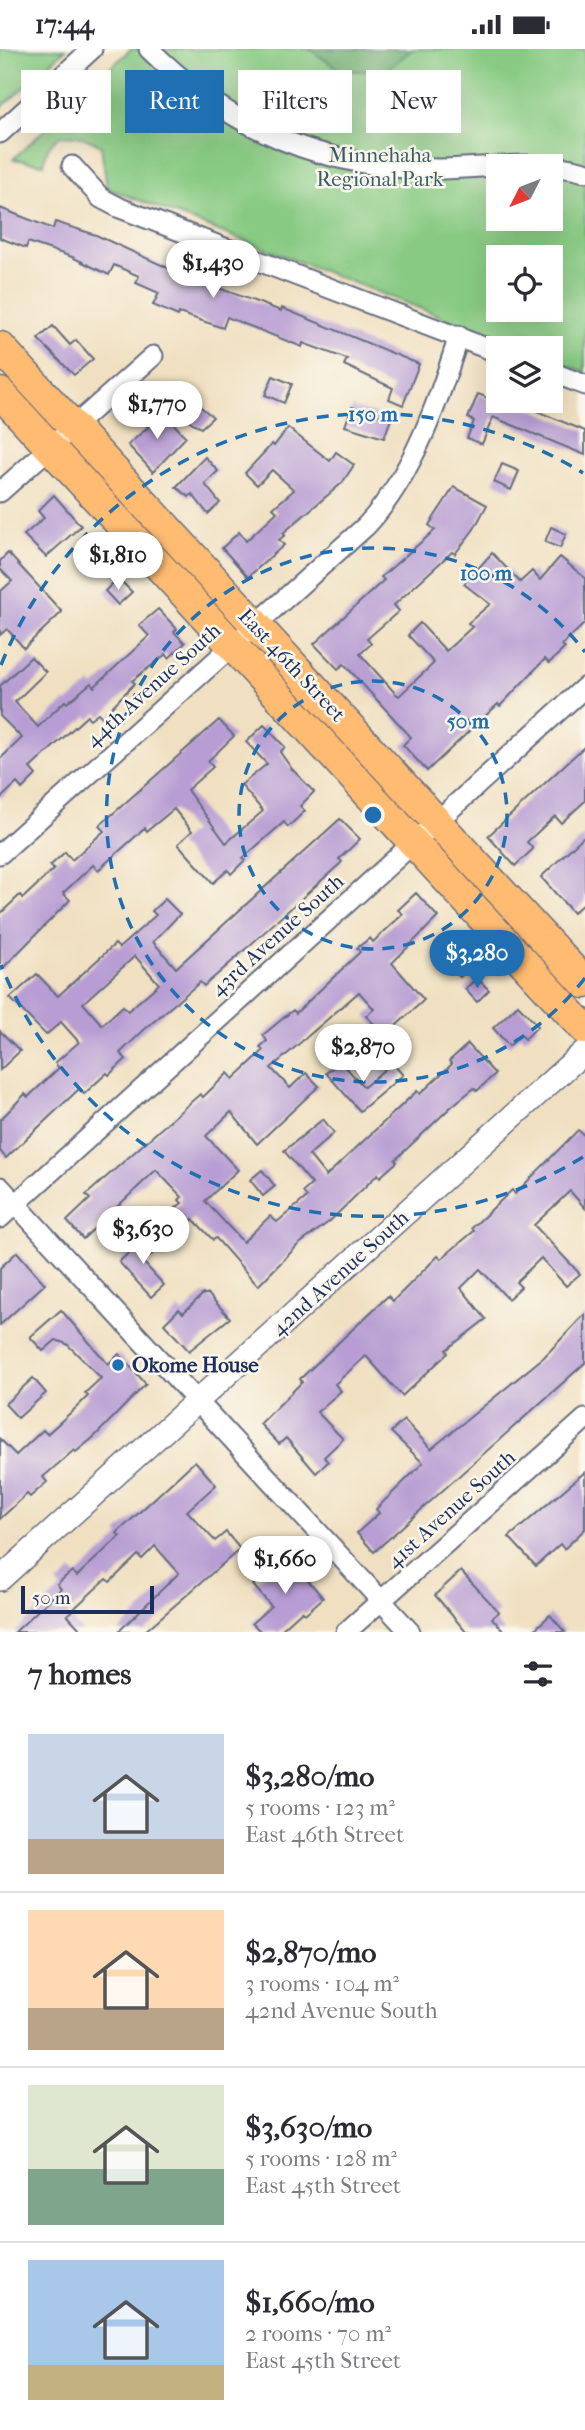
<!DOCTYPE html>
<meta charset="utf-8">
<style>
body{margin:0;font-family:"IM FELL French Canon",serif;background:#f2f2f3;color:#2b2b33;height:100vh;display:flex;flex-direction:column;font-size:26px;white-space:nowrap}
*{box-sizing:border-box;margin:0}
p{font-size:23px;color:#7c7c81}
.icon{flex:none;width:38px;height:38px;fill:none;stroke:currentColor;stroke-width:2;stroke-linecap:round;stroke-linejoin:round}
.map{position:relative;height:1583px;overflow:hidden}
.side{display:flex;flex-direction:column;background:#fff;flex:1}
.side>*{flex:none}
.banner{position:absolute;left:21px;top:21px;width:544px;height:63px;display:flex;gap:14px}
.needle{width:46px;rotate:228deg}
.buttons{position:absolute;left:486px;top:105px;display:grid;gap:14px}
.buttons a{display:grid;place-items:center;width:77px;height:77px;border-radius:0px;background:#fff;box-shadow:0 7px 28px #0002;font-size:35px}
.scale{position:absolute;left:21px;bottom:18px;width:133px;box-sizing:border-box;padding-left:7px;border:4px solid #1b2f5e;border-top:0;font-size:19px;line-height:24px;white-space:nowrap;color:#1b2f5e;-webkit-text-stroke:5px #fbf7ec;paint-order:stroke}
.price{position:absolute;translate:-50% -60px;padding:0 16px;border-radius:24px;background:#fff;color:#222;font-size:23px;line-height:46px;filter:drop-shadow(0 2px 4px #0008)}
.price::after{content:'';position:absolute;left:50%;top:42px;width:21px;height:16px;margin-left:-10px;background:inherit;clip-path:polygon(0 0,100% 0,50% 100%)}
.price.active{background:#1f6fb2;color:#fff}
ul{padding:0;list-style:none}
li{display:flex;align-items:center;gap:21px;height:175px;padding:0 28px}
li+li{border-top:2px solid #e1e1e2}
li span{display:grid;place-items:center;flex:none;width:196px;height:140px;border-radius:0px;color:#555}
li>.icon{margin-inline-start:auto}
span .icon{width:84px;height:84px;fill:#fffc;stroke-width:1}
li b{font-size:30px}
h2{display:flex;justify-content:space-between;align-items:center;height:84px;padding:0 28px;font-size:30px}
.tag{padding:0 24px;border-radius:0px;background:#fff;box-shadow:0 7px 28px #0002;font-size:24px;line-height:63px}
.tag.active{background:#1f6fb2;color:#fff}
.status{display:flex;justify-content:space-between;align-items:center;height:49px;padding:0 35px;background:#fff;direction:ltr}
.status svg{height:19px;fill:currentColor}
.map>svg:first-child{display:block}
.green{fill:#88ca83;stroke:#527c70;stroke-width:2;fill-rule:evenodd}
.forest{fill:#6eae71;stroke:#446e68;stroke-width:2}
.building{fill:#b79dd3;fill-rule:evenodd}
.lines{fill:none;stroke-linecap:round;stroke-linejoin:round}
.minor-casing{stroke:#666d81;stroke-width:23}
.tertiary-casing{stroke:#666d81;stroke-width:26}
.primary-casing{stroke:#666d81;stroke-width:33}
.minor{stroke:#fff;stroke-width:19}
.tertiary{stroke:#fff;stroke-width:23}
.primary{stroke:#ffbb71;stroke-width:30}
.ring{fill:none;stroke:#1f6fb2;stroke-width:3.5;stroke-dasharray:12 9}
.poi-dot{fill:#1f6fb2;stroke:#fbf7ec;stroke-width:2.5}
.labels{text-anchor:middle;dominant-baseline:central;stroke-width:5;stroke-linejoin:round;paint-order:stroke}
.park-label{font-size:21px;fill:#3c5e69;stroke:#fbf7ec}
.street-label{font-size:21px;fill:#1b2f5e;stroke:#fbf7ec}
.poi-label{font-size:21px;font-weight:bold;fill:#1b2f5e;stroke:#fbf7ec;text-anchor:start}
.centre{fill:#1f6fb2;stroke:#fbf7ec;stroke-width:3.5}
.ring-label{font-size:21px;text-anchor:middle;font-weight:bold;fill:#1f6fb2;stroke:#fbf7ec;stroke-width:5;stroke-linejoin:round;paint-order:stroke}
</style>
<div class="status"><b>17:44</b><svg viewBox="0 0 49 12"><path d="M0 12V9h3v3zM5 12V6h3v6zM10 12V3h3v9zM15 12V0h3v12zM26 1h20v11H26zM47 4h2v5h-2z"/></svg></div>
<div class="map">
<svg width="585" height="1583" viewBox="0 0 585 1583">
<rect width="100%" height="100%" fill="#fbf7ec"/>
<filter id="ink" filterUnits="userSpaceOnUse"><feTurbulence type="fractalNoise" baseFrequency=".0143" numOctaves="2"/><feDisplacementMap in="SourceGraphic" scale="14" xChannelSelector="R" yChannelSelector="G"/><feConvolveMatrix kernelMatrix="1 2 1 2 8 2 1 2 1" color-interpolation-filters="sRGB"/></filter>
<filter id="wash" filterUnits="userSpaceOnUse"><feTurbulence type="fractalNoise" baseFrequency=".00686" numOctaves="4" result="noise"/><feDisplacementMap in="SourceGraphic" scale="28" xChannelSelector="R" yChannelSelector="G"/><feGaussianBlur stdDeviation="1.57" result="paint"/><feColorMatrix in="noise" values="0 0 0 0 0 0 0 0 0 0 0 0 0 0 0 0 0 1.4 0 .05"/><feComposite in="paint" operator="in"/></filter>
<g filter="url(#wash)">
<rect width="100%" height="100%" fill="#f0e0c1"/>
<g class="green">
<polygon points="0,0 66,0 0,60"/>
<path d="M131,0H585V323L551,310V299H523L107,139L101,97C76,82 48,79 44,115L13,110ZM499,117H551V170H499ZM499,208H551V261H499Z"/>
</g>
<polygon class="forest" points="309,0 413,0 384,23 340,21"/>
<g id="blocks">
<g class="building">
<polygon points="0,159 53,180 55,173 96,186 170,220 171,217 195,228 194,230 281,262 282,259 419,315 403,356 389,350 393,339 344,316 347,310 303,294 302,298 227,268 223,279 179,264 178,267 153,256 159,244 136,234 139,227 114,216 109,226 72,208 28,193 26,199 0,189"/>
<polygon points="53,277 70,296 76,291 93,310 74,326 38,290"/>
<polygon points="273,327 292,335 284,354 265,346"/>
<polygon points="179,340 213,368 201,379 166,357"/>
<polygon points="478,345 513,359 515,353 585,382 585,406 493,368 482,395 467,389 474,372 468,369"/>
<polygon points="352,358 391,370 384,389 345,377"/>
<polygon points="160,361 186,388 153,423 128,396 148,378 145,374"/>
<polygon points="288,379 330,412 336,403 354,416 342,434 283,484 285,486 279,491 284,496 248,528 222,499 239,483 246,492 277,463 273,459 294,441 272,421 257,436 245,424 272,395 274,397"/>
<polygon points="205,408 218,422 205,435 220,454 208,465 192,445 189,448 176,438"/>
<polygon points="502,415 519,422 511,441 494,433"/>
<polygon points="454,438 487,456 474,480 455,505 452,503 394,556 399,562 367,590 371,595 360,605 395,644 399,647 434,614 408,586 420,574 446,602 472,578 468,574 490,555 464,535 492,504 520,533 532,522 540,531 560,508 585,529 585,574 562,596 565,599 549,614 545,610 500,657 498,655 427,722 403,696 411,688 344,615 338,620 314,595 384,531 381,528 435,481 429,476"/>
<polygon points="54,446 81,477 46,508 24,486 44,469 38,462"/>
<polygon points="551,478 566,485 560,499 545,493"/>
<polygon points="8,504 62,563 24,599 7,580 0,586 0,543 12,532 0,520 0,512"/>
<polygon points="118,529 132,543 118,556 105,542"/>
<polygon points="158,560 177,580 174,583 185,594 169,609 166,605 132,632 135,634 102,668 98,664 90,670 87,667 30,719 36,726 22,740 17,734 0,750 0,710 22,689 0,667 0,637 31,608 46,623 15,653 38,678 65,652 67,654 91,634 94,638 149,587 139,576"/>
<polygon points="219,671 234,687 208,712 213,718 187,741 226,794 263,762 241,736 267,715 246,693 264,676 285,698 280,703 292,720 314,743 300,757 305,762 288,778 284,773 243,809 245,811 231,825 228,821 213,834 178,795 192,782 174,760 147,782 145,779 98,821 93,816 63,844 70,851 0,922 0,865 20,846 23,849 54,820 50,817 65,803 72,811 104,782 99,777"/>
<polygon points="585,697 585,752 561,774 555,767 527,793 533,800 515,817 488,787"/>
<path d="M340,770L360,790L339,810L342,813L228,916L204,937L200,933L145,980L120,1004L126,1010L109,1026L107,1024L84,1045L79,1040L6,1109L0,1102V1071L25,1045L28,1048L59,1019L55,1014L79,993L61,973L46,986L10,949L37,925L58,947L115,895L119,899L156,866L152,862L165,850L180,865L153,893L176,919ZM135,907L159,935L128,962L123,957L102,976L83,954Z"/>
<polygon points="585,786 585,853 573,864 541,828"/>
<polygon points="416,844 438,868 392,914 424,951 385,987 366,967 374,960 359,943 271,1019 290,1039 306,1024 319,1037 257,1095 231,1063 206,1087 238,1121 205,1152 243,1193 270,1167 277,1173 307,1148 303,1143 312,1135 284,1102 323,1070 334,1084 309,1106 326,1127 417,1042 420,1045 452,1015 449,1012 468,995 495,1025 477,1042 474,1039 452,1057 395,1111 397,1113 380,1128 378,1125 330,1172 298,1196 258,1237 216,1189 213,1191 193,1170 178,1183 165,1168 182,1154 179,1151 182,1148 156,1121 83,1190 67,1172 90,1150 86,1146 200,1045 203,1048 228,1024 233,1030 263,1002 260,998 267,992 263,986 293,961 296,964 360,903 357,899 370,889 373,893 403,865 398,861"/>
<polygon points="461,902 473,916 460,928 447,915"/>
<polygon points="477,929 489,941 477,953 465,940"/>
<polygon points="518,956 538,977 525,990 521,986 509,997 493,979"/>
<polygon points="0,982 20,1002 0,1021"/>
<polygon points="340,1012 364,1038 392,1014 403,1026 360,1062 326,1024"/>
<polygon points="578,1081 585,1087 585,1159 570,1142 534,1176 580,1225 566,1237 541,1209 516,1233 521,1238 508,1250 480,1220 461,1239 486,1270 446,1301 448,1304 402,1347 366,1307 335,1335 341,1342 317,1363 343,1390 324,1408 328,1413 316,1424 286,1389 279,1395 260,1375 302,1333 300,1330 388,1247 393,1252 438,1207 441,1210 474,1182 472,1179 512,1141 515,1145"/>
<polygon points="262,1121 275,1137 263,1147 250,1131"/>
<polygon points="147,1187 159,1199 143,1213 164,1236 151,1248 119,1213"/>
<polygon points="17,1203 45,1235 0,1276 0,1219"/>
<polygon points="203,1245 208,1245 230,1269 189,1302 164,1275 179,1260 183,1264"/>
<polygon points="61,1261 108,1315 119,1305 146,1335 94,1388 76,1403 74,1401 43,1428 47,1433 30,1448 27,1445 0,1470 0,1390 16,1406 43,1381 47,1385 79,1356 88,1347 85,1344 101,1329 67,1295 56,1291 43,1302 30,1288"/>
<polygon points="585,1265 585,1314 374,1503 357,1484 379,1464 376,1460 423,1414 391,1383 404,1371 431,1400 544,1308"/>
<polygon points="33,1329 46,1344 18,1369 5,1355"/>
<polygon points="195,1412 216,1436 187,1462 215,1492 226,1483 240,1500 144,1583 118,1583 179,1524 155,1497 142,1510 138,1506 110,1533 106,1530 67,1566 83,1583 15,1583 61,1540 57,1535 72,1522 77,1527 120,1487 117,1484"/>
<polygon points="585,1423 585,1480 564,1500 560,1495 536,1517 509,1488"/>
<polygon points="287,1506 323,1549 305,1565 302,1562 279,1583 261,1583 252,1574 271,1557 253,1536"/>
<polygon points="461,1522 499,1563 492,1569 505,1583 466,1583 435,1546"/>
<polygon points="550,1566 565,1583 532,1583"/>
</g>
</g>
</g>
<g filter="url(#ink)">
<use href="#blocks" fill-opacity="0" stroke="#666d81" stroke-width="2"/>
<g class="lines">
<g class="minor-casing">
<g id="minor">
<path d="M149,0C231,81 325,121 442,120C491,119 536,110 585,123"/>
<polyline points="0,84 92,0"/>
<polyline points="72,117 101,149 120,159 499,304"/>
<polyline points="551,323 585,336"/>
<polyline points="0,443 153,307"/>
<path d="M0,805L366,477C412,428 439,351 459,287"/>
<polyline points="0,1138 410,1583"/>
<polyline points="0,1169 585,638"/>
<polyline points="346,1583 585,1370"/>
</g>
</g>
<g class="tertiary-casing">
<polyline id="tertiary" points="0,1530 585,1002"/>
</g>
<g class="primary-casing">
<g id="primary">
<polyline points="0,298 585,934"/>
<polyline points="0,344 585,980"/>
</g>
</g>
<use href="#minor" class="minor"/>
<use href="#tertiary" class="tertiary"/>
<use href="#primary" class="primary"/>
</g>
</g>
<g class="ring">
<circle cx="373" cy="766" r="134"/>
<path d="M585 929A267 267 0 1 1 585 603"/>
<path d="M583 1108A401 401 0 0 1 1 916M1 616A401 401 0 0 1 583 424"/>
</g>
<circle class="poi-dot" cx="118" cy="1316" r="7"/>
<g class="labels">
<g class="park-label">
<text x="380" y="106">Minnehaha<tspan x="380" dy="24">Regional Park</tspan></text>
</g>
<g class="street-label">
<text transform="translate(292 616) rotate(47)">East 46th Street</text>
<text transform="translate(153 636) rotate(-42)">44th Avenue South</text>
<text transform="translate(277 886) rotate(-42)">43rd Avenue South</text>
<text transform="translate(340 1224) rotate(-42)">42nd Avenue South</text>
<text transform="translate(451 1460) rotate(-42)">41st Avenue South</text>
</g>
<g class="poi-label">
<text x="132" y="1316">Okome House</text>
</g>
</g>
<circle cx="373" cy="766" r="10" class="centre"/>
<g class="ring-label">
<text x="373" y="372">150 m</text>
<text x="486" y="531">100 m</text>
<text x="468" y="679">50 m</text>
</g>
</svg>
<div class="buttons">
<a><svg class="needle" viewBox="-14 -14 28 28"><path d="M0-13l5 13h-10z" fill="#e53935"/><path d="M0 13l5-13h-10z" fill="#7c7c81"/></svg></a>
<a><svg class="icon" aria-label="locate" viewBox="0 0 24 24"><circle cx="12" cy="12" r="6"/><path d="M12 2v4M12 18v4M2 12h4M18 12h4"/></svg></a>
<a><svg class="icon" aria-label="layers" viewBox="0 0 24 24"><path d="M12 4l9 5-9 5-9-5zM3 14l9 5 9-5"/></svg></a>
</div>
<div class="scale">50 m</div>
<b class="price" style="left:213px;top:251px">$1,430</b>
<b class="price" style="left:157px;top:392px">$1,770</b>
<b class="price" style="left:118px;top:543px">$1,810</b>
<b class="price active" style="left:477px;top:941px">$3,280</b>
<b class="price" style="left:363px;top:1035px">$2,870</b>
<b class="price" style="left:143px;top:1217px">$3,630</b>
<b class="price" style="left:285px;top:1547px">$1,660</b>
<div class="banner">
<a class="tag">Buy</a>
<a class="tag active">Rent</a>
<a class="tag">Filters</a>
<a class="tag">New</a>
</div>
</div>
<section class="side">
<h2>7 homes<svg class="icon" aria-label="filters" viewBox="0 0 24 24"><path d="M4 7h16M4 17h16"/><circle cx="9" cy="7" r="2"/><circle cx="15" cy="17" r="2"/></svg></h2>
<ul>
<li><span style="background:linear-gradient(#c9d6e8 75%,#b9a48a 0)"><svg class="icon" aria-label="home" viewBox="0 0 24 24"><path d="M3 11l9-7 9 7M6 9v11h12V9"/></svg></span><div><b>$3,280/mo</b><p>5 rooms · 123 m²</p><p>East 46th Street</p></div></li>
<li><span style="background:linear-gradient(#ffd9b3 70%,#b9a48a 0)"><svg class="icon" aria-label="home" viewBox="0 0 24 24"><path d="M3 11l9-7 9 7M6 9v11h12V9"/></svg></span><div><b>$2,870/mo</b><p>3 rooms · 104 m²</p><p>42nd Avenue South</p></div></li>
<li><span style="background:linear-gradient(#dfe7d0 60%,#7fa58c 0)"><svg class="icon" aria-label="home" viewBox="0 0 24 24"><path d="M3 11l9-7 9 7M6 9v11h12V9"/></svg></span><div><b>$3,630/mo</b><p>5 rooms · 128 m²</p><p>East 45th Street</p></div></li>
<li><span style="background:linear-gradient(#a9c7e8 75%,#c2b280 0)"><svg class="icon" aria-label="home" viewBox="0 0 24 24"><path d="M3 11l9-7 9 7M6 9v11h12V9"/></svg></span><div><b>$1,660/mo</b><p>2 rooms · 70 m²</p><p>East 45th Street</p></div></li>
</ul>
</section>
